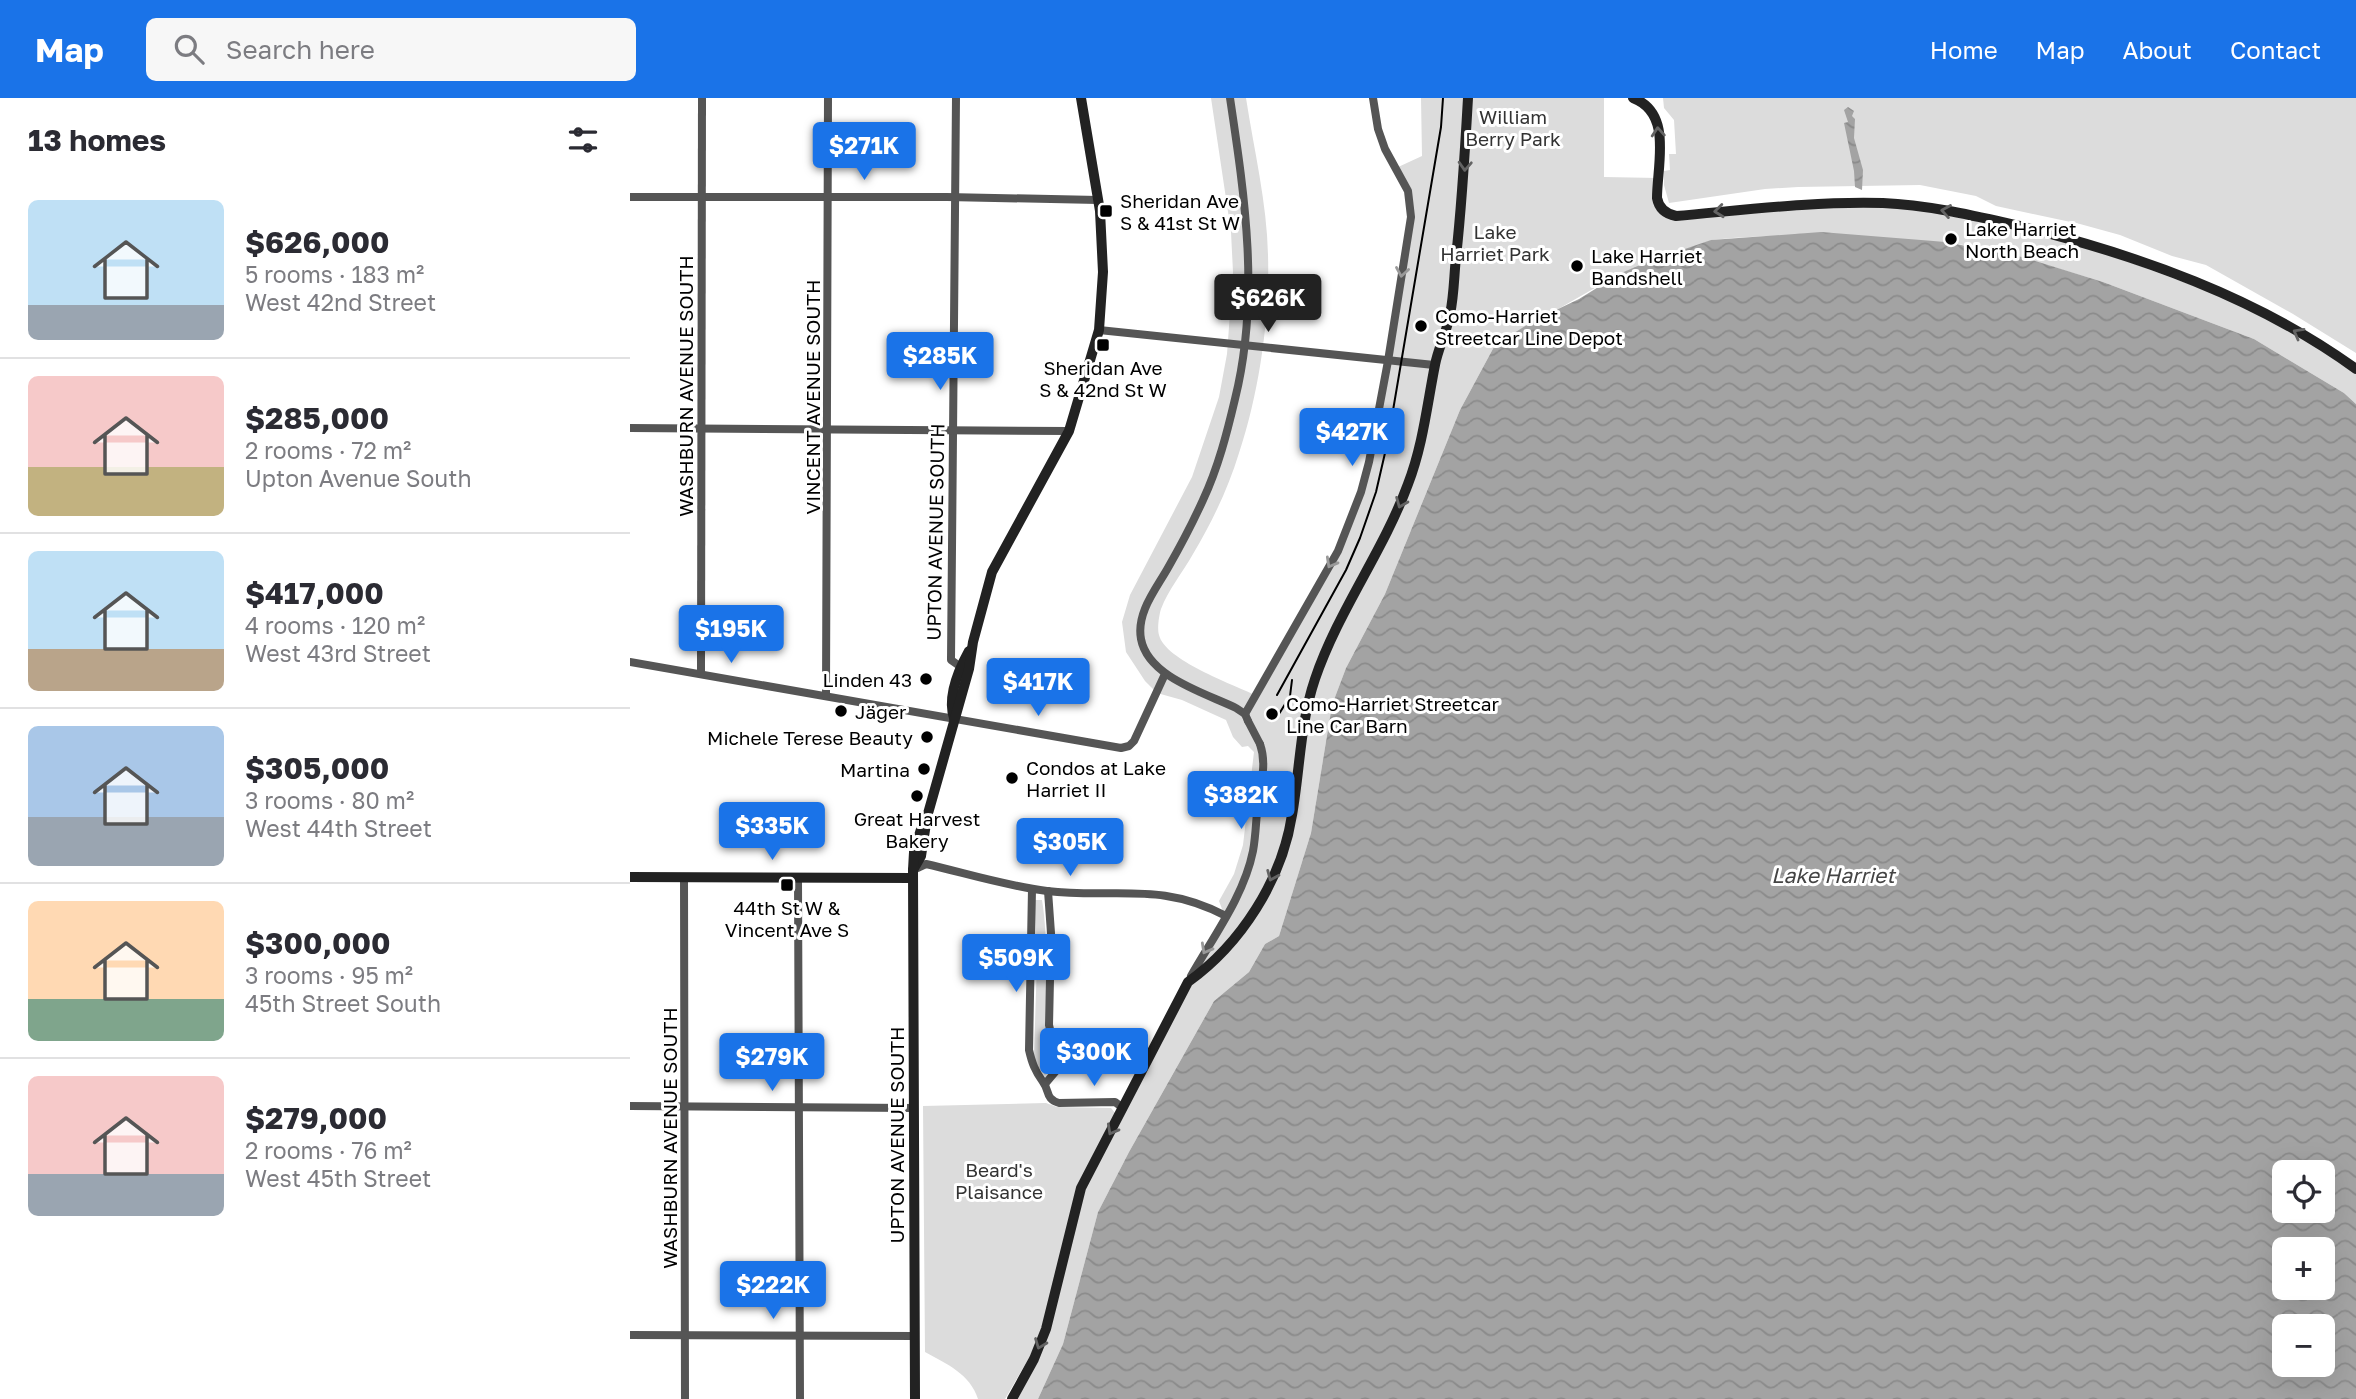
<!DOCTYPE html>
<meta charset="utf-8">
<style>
body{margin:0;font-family:"Golos Text",sans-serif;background:#f7f7f7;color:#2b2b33;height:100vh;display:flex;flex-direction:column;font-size:26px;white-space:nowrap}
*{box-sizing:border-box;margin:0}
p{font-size:23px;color:#7c7c81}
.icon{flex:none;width:38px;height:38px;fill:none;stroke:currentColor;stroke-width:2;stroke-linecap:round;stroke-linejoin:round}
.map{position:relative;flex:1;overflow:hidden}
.sheet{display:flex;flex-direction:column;background:#fff;width:630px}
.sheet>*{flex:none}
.fabs{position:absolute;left:1642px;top:1062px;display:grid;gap:14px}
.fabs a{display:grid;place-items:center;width:63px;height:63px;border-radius:10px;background:#fff;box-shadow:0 7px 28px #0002;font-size:35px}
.price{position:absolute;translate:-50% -60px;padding:0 16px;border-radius:7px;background:#1a73e8;color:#fff;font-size:23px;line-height:46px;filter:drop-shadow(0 2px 4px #0008)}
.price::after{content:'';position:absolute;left:50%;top:42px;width:21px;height:16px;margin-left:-10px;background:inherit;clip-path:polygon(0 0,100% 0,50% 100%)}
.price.active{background:#222;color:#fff}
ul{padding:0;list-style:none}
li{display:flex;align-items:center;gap:21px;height:175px;padding:0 28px}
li+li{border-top:2px solid #e1e1e2}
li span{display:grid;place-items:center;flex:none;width:196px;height:140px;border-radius:10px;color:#555}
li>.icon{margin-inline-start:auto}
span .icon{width:84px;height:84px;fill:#fffc;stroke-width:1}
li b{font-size:30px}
h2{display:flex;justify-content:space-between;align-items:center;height:84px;padding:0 28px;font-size:30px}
header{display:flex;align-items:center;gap:42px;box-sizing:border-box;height:98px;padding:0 35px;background:#1a73e8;color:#fff}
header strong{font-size:33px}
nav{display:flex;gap:38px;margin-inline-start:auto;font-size:24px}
.search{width:490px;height:63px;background:#f7f7f7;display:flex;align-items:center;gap:18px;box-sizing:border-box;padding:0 24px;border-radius:10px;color:#7c7c81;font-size:26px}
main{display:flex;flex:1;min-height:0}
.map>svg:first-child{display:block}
.green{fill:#dcdcdc}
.water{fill:url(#water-waves);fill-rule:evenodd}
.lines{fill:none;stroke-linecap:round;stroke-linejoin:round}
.street{stroke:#555;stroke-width:8}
.secondary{stroke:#222;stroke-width:10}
.tram{stroke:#000;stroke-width:2}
.street-bridge{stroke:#555;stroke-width:8}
.oneway{stroke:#646464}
.oneway2{stroke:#999}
.poi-dot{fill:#000;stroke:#fff;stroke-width:2.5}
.labels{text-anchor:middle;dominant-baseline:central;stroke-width:6;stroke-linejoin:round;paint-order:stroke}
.park-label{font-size:19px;fill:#333;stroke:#fff}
.poi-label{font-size:19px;fill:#000;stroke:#fff;text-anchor:start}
.street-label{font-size:19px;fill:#000;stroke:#fff}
.water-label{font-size:21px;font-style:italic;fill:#444;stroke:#fff}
</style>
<header>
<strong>Map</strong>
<div class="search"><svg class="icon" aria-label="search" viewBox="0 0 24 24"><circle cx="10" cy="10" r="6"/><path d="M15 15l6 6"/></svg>Search here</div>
<nav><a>Home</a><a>Map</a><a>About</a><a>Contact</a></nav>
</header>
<main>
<section class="sheet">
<h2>13 homes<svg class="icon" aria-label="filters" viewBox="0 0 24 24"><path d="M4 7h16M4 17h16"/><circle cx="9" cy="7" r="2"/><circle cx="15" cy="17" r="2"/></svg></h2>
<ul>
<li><span style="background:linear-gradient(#bfe0f5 75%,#9aa5b1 0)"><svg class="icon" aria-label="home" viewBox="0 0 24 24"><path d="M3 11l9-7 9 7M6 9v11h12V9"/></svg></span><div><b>$626,000</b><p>5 rooms · 183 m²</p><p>West 42nd Street</p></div></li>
<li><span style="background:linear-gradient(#f6c9c9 65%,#c2b280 0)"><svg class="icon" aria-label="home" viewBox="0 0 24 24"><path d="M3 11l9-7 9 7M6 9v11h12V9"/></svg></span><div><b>$285,000</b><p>2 rooms · 72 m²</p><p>Upton Avenue South</p></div></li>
<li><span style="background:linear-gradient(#bfe0f5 70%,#b9a48a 0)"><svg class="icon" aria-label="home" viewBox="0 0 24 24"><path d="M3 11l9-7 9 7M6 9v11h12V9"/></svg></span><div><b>$417,000</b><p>4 rooms · 120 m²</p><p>West 43rd Street</p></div></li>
<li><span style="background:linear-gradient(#a9c7e8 65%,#9aa5b1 0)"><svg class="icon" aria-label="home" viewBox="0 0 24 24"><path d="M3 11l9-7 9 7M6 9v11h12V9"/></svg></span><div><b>$305,000</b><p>3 rooms · 80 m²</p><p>West 44th Street</p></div></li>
<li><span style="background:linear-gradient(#ffd9b3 70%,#7fa58c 0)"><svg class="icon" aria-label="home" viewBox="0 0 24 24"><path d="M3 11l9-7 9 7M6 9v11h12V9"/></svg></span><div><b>$300,000</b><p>3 rooms · 95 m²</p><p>45th Street South</p></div></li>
<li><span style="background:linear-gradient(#f6c9c9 70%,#9aa5b1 0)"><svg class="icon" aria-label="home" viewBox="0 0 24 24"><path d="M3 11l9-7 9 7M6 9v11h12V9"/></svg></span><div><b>$279,000</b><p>2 rooms · 76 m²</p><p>West 45th Street</p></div></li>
</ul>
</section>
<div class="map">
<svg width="1726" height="1301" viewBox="0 0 1726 1301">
<defs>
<pattern id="water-waves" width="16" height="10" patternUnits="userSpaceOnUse" patternTransform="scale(1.75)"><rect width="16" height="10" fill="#a3a3a3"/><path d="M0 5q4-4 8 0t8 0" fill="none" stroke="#8b8b8b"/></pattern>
</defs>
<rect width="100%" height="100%" fill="#fff"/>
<g class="green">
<path d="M581,0H616C624,52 637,105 638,157C640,220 629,295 609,355C598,391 582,424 563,456C553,474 538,492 531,511C529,517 527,531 529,537C535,562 602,586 625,597L708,453L739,364L781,106L766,70L792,58L791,0H974V79L1028,80L1035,114L1254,105L1434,140L1621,209L1726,271V306L1714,295L1624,241L1473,184L1374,154L1316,144L1137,138L1102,140L1082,142L991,175L865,247L830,312L755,496L716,570L702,607L681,735L649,838L635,846L619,874L584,903L499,1054L468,1114L433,1246L408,1301H382L404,1261L445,1108L595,819L589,803L604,776L613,747L624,654L618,648L612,649L603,639L596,622L552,602L527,595L515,583L496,554L492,524L500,497L562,379L589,299L597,256L603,174L601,134Z"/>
<polygon points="1033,0 1726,0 1726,255 1663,216 1576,167 1542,158 1490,137 1450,126 1366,108 1346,98 1290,87 1168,89 1135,91 1039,105 1034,87 1034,73 1040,72 1039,56 1046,56 1044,22 1034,10"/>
<path d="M405,802H412C417,832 416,863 416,894C416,910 414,928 418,943C421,956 428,967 415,977L406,966L404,957L407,863Z"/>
<path d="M416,1005L427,1009L481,1010L486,1016L459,1067L413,1230L400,1258L375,1301H348C340,1276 317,1266 295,1254L293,1008Z"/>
</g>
<g class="water">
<polygon points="1218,9 1224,13 1222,18 1225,21 1224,40 1233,72 1232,92 1225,89 1224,73 1214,25 1218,24 1214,12"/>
<path d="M1191,134L1316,144L1392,159L1473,184L1624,241L1714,295L1726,306V1301H408L433,1246L468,1114L499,1054L584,903L619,874L635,846L649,838L681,735L702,607L716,570L755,496L830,312L865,247L903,223L949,201L991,175L1020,163L1081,142ZM1692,1074V1113H1654V1074ZM1654,1152H1692V1190H1654ZM1692,1228V1267H1654V1228Z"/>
</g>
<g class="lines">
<g class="street">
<polyline points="326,0 321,562 331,569"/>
<path d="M600,0C615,100 630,200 605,301C597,335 588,370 573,402C563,424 551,447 539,468C527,490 506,514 511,541C518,579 575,595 606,610L615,616L618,623"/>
<polyline points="0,99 317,99 468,102"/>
<polyline points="469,232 804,267"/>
<polyline points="0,330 439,333"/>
<polyline points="0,564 491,650 499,648 504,643 535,576"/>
<polyline points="71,576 72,0"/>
<polyline points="196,598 198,0"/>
<polyline points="615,616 708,453 731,394 739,364 758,263 781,119 778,93 755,51 748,31 743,0"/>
<path d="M283,772L296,766C335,775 376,788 417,793C485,801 530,783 596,818"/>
<polyline points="54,779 55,1301"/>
<polyline points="168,780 170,1301"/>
<path d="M402,791L399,952C402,965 405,973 413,984C420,993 415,1001 429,1005L485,1004L493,1010"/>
<path d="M561,878C583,839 614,798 623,753C626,737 626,720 628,704C631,684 637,666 630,646"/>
<polyline points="415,986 426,973 428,965 419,927 421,835 418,793"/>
<polyline points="0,1008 284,1010"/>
<polyline points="0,1237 285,1238"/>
</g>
<g class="secondary">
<path d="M1003,0C1043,15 1027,67 1027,100C1029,111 1036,116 1046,118C1115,112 1184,103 1253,105C1299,107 1345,118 1390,128C1507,157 1627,199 1726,271"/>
<path d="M324,620C317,599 328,573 339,553"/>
<polyline points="283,772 291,758 297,719 339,571 343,544 362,474 439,333 469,232 473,174 470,113 451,0"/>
<polyline points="0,779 283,780"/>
<polyline points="285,1301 283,772 284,754 292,728"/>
<path d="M382,1301L404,1261L416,1231L451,1090L558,884C611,846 652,782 662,717C670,672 670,625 685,581C708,513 753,454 778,386C793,347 797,307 805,267C808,250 817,234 820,216C824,198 824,178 826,159C832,106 835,53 838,0"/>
</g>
<g class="tram">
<polyline points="647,597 716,472 730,440 746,394 758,342 811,29 813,0"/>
<polyline points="649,616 660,598 662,582"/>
</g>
<polyline class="street-bridge" points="618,623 630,646"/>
</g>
<defs><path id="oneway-chevron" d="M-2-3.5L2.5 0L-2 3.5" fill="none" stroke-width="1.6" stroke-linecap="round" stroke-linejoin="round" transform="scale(1.75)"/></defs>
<g class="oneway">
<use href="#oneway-chevron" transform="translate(1028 34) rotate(-94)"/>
<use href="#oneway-chevron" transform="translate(835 68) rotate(93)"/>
<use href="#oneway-chevron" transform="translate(1089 113) rotate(174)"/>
<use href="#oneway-chevron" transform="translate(1316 113) rotate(-170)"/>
<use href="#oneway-chevron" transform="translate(1668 235) rotate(-151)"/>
<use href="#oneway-chevron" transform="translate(771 405) rotate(112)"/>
<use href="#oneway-chevron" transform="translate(642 778) rotate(113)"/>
<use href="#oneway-chevron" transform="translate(482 1032) rotate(119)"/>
<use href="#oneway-chevron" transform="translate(410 1246) rotate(111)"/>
</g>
<g class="oneway2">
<use href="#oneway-chevron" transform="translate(772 174) rotate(99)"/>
<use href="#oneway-chevron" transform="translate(701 465) rotate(119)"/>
<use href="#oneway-chevron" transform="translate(576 851) rotate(119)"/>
</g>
<g class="poi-dot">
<rect x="469" y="106" width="14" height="14" rx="3.5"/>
<circle cx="1321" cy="141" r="7"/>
<circle cx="947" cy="168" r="7"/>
<circle cx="791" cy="228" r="7"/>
<rect x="466" y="240" width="14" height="14" rx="3.5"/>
<circle cx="296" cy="581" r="7"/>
<circle cx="211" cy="613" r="7"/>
<circle cx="642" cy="616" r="7"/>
<circle cx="297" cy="639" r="7"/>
<circle cx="294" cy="671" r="7"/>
<circle cx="382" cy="680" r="7"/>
<circle cx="287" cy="698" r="7"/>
<rect x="150" y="780" width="14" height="14" rx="3.5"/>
</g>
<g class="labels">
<g class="park-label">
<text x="883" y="18">William<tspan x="883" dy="22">Berry Park</tspan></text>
<text x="865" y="133">Lake<tspan x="865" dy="22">Harriet Park</tspan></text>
<text x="369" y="1071">Beard's<tspan x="369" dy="22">Plaisance</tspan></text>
</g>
<g class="poi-label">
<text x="490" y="102">Sheridan Ave<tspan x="490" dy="22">S &amp; 41st St W</tspan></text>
<text x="1335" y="130">Lake Harriet<tspan x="1335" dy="22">North Beach</tspan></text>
<text x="961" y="157">Lake Harriet<tspan x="961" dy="22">Bandshell</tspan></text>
<text x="805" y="217">Como-Harriet<tspan x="805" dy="22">Streetcar Line Depot</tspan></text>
<text x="473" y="269" text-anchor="middle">Sheridan Ave<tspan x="473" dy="22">S &amp; 42nd St W</tspan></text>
<text x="282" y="581" text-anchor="end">Linden 43</text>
<text x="656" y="605">Como-Harriet Streetcar<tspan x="656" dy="22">Line Car Barn</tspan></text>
<text x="225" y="613">Jäger</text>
<text x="283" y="639" text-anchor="end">Michele Terese Beauty</text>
<text x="396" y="669">Condos at Lake<tspan x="396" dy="22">Harriet II</tspan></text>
<text x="280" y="671" text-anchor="end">Martina</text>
<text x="287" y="720" text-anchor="middle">Great Harvest<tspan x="287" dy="22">Bakery</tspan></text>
<text x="157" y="809" text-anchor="middle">44th St W &amp;<tspan x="157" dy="22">Vincent Ave S</tspan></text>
</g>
<g class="street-label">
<text transform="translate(55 288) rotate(-90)">WASHBURN AVENUE SOUTH</text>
<text transform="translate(182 299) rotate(-90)">VINCENT AVENUE SOUTH</text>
<text transform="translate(305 434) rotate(-89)">UPTON AVENUE SOUTH</text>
<text transform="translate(266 1037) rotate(-90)">UPTON AVENUE SOUTH</text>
<text transform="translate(39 1040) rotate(-90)">WASHBURN AVENUE SOUTH</text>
</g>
<g class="water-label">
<text x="1203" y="777">Lake Harriet</text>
</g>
</g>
</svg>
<div class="fabs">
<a><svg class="icon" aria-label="locate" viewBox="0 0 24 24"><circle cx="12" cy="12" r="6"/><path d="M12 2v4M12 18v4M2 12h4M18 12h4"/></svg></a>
<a>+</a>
<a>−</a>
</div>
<b class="price" style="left:234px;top:84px">$271K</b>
<b class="price active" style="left:638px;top:236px">$626K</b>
<b class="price" style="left:310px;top:294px">$285K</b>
<b class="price" style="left:722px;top:370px">$427K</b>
<b class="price" style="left:101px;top:567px">$195K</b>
<b class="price" style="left:408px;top:620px">$417K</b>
<b class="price" style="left:611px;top:733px">$382K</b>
<b class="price" style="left:142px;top:764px">$335K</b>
<b class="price" style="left:440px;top:780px">$305K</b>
<b class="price" style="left:386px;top:896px">$509K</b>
<b class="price" style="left:464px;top:990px">$300K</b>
<b class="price" style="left:142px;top:995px">$279K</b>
<b class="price" style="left:143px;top:1223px">$222K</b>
</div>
</main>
